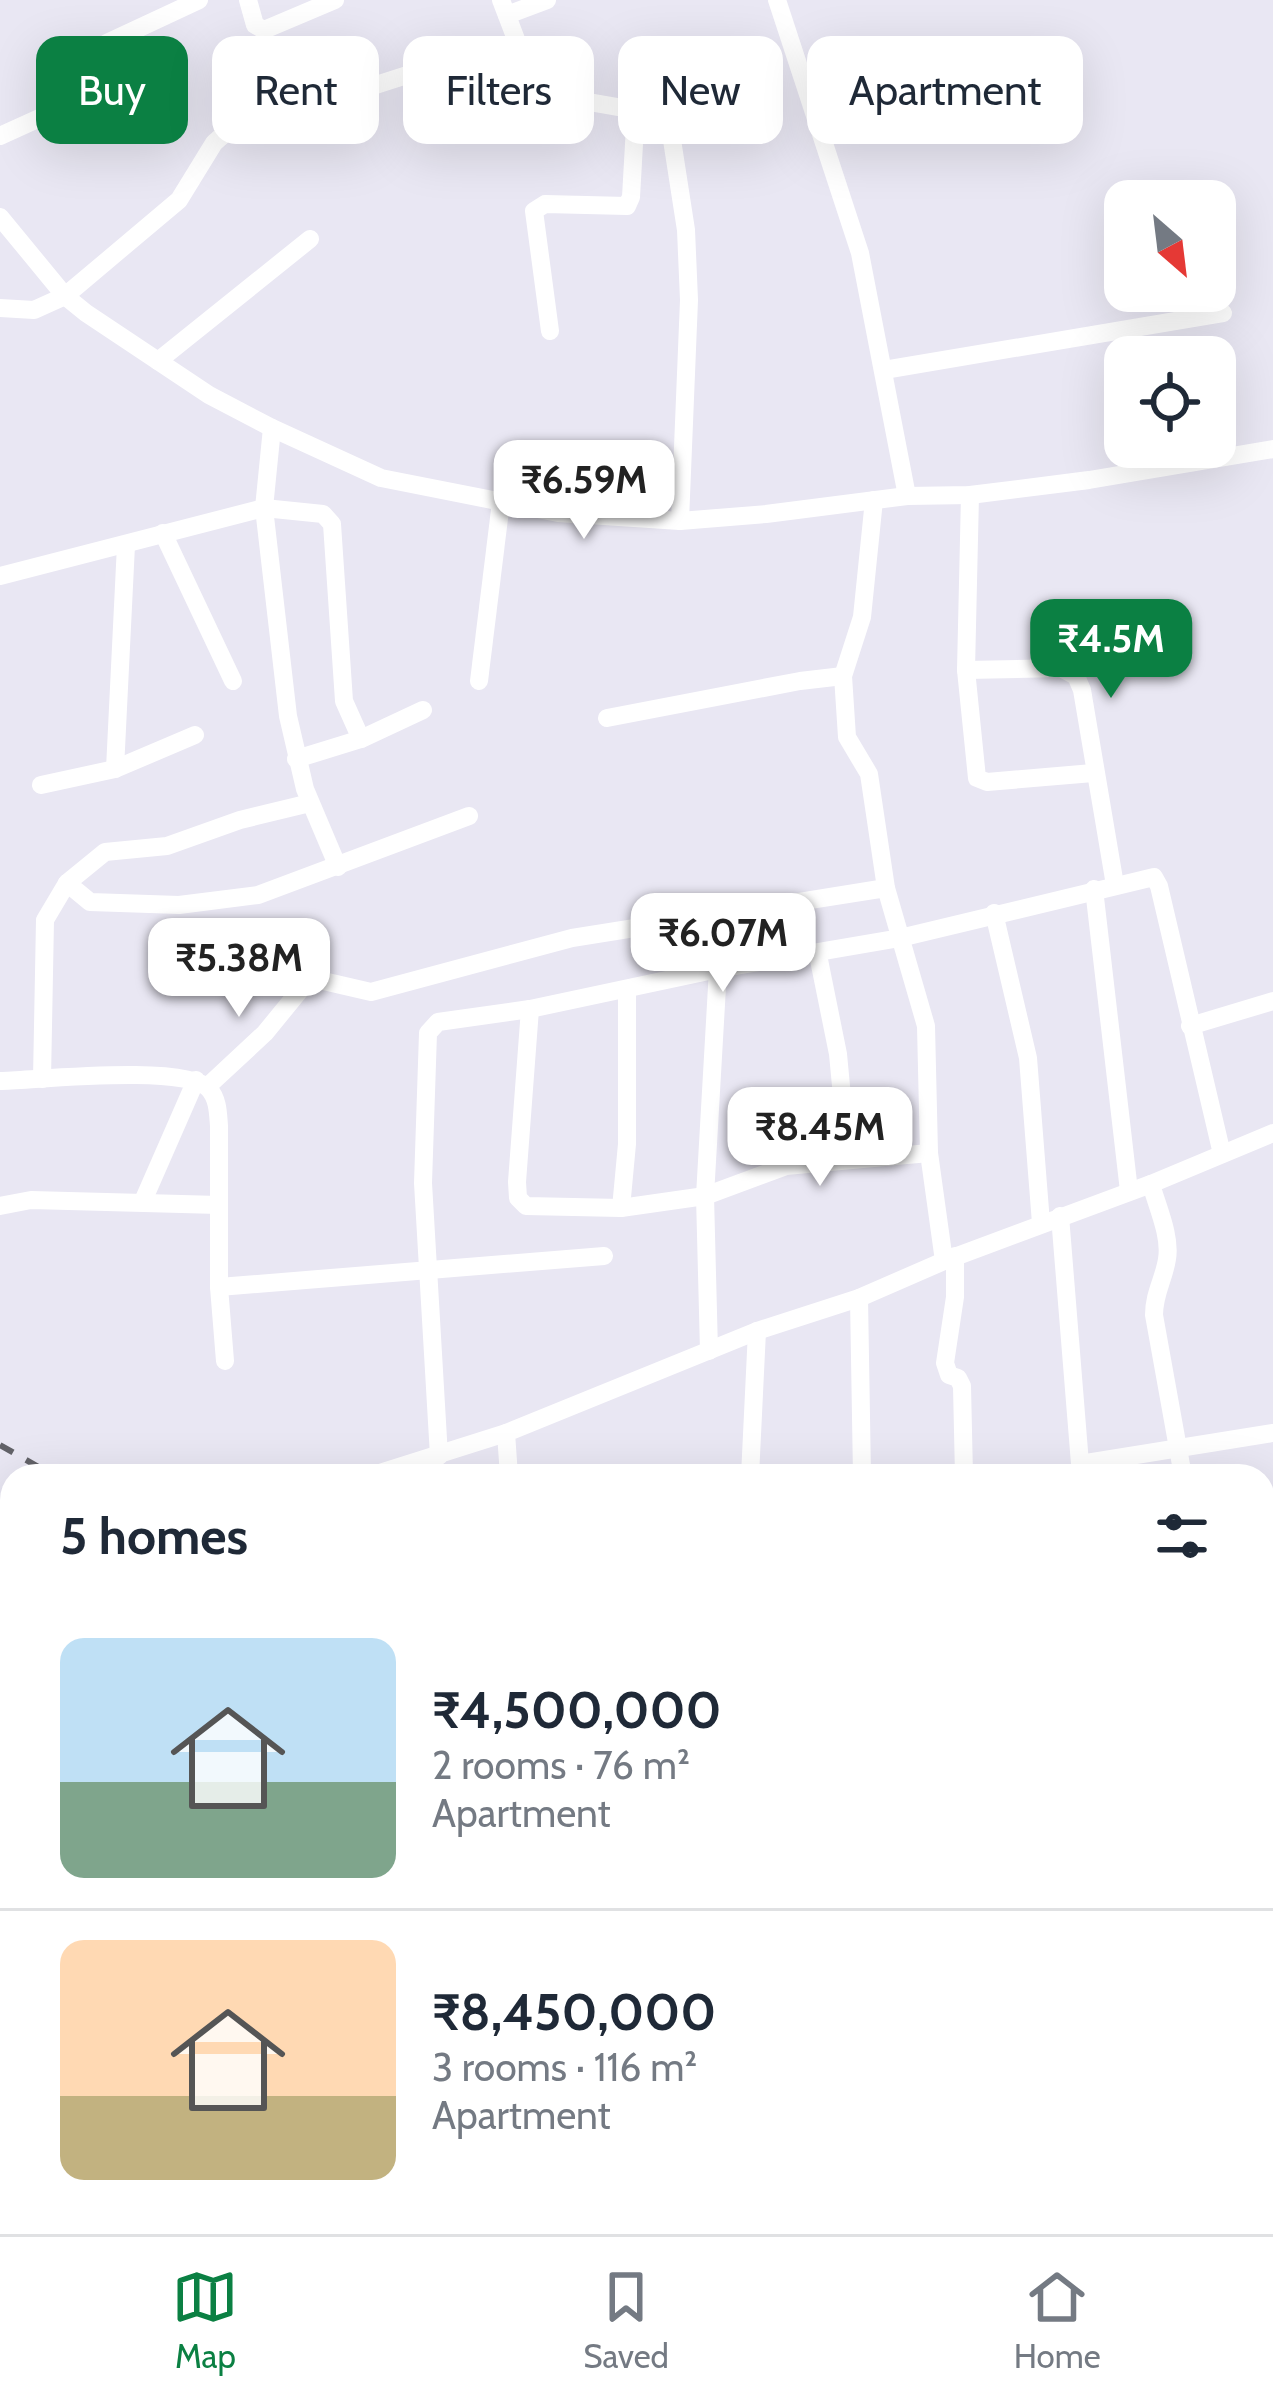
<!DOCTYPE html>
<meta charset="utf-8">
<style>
body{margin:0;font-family:Cabin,sans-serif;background:#f2f2f3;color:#1f2937;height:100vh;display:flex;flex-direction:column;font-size:45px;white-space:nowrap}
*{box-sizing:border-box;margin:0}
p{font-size:39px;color:#747a83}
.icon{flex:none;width:66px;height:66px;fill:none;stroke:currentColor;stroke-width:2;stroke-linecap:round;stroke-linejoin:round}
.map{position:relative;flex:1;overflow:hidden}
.side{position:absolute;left:0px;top:1464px;width:1275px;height:771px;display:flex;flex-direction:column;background:#fff;border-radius:36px 36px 0 0;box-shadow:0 12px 48px #0002}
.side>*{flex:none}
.top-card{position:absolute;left:36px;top:36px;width:1203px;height:108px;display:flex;gap:24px}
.needle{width:78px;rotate:152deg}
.buttons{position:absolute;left:1104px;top:180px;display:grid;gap:24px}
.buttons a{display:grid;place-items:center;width:132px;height:132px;border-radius:24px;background:#fff;box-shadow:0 12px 48px #0002;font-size:60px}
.price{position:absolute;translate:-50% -102px;padding:0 27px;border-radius:24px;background:#fff;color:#222;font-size:39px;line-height:78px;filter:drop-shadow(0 3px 6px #0008)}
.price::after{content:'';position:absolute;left:50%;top:72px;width:36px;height:27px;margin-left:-18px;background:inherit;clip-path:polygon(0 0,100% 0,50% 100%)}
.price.active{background:#0b8043;color:#fff}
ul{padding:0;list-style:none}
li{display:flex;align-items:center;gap:36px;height:300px;padding:0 60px}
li+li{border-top:3px solid #e0e1e3}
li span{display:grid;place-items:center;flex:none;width:336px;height:240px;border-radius:24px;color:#555}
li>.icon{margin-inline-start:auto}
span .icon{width:144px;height:144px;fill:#fffc;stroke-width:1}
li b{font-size:51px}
h2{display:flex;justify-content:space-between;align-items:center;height:144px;padding:0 60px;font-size:51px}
.chip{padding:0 42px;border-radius:24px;background:#fff;box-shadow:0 12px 48px #0002;font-size:42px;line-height:108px}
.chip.active{background:#0b8043;color:#fff}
.tabs{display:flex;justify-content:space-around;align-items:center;height:168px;border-top:3px solid #e0e1e3;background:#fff;font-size:33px;color:#747a83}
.tabs a{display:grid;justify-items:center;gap:6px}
.tabs .active{color:#0b8043}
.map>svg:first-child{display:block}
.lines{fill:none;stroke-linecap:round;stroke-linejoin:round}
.street{stroke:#fff;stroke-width:18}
.rail{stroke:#626268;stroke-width:6;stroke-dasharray:15 15;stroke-linecap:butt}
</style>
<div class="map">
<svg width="1273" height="2234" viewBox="0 0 1273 2234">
<rect width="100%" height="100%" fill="#e9e7f3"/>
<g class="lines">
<g class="street">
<polyline points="248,0 255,25 264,30 335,0"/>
<polyline points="501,0 530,76 570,77 583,101 658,114 667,119 670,127 686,230 689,300 680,521"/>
<polyline points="777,0 860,253 907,496"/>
<polyline points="507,15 547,0"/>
<polyline points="0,136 66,106 107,43 199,0"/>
<polyline points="0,217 65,296 86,313 209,395 272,428 381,478 558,513 680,521 766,514 907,496 970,495 1089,480 1273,449"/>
<polyline points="0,308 34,310 65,296 179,200 214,143 232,127 252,117 317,104 407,75"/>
<polyline points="550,331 534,211 545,204 627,206 631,197 636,109"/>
<polyline points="158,361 310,239"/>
<polyline points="884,370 1223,313"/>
<polyline points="272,428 264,508 288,716 305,789 338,867"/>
<polyline points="970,495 966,670 977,778 987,782 1093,773"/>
<polyline points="874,500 862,617 843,676 847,737 869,774 886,888 926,1026 929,1153 944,1261"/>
<polyline points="163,533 233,681"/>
<polyline points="0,576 264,508 323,514 332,524 344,701 361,739"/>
<polyline points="966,670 1061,668 1076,676 1082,690 1115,885"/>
<polyline points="479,681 501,502"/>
<polyline points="607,718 800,681 843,676"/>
<polyline points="296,759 361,739 423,710"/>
<polyline points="115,769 126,545"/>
<polyline points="41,785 115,769 195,735"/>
<polyline points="310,803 240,820 167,846 105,852 67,883 90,902 179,905 258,895 469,816"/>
<polyline points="1094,889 1129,1191"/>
<polyline points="994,913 1028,1058 1041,1223"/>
<polyline points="818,955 838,1054 848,1160"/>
<polyline points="530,1009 517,1182 518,1198 526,1206 621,1208 705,1196 786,1166 929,1153"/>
<polyline points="1190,1026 1273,1001"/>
<polyline points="42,1079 45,920 67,883"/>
<path d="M0,1081C37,1080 188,1064 209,1089C218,1099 218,1113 219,1126V1287L225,1361"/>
<polyline points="208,1086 265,1033 305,984 319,980 371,992 572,938 886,888"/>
<path d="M1151,1184C1157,1206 1171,1236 1167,1259C1164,1279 1154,1293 1154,1315L1183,1476"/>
<polyline points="143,1201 196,1080"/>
<polyline points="0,1206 31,1200 219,1205"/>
<polyline points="621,1208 627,1144 627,989"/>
<polyline points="1060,1216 1081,1476"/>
<polyline points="955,1256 955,1297 945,1363 949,1375 958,1378 962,1386 964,1476"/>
<polyline points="219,1287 604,1256"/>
<polyline points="859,1298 862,1476"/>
<polyline points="709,1351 705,1196 721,917"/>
<polyline points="439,1456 423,1183 428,1033 438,1022 530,1009 718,969 900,938 1154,877 1159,886 1222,1154"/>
<polyline points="1080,1464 1273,1433"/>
<polyline points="370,1476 506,1433"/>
<polyline points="509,1476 506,1433 757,1331 859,1298 944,1261 1151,1184 1273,1133"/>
<polyline points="750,1476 757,1331"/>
<polyline points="1263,1549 1273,1547"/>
<polyline points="0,1870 12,1870"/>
<polyline points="1263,1900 1267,1890"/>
<polyline points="1263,2052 1273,2058"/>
<polyline points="0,2081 12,2081"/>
<polyline points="36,2223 39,2234"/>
</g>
<g class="rail">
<polyline points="0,1445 54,1476"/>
<polyline points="0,1511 12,1517"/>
<polyline points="1263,2169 1273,2175"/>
</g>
</g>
</svg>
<div class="buttons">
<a><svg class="needle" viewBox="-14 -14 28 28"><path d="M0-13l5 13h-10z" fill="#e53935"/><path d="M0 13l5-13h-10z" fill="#747a83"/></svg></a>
<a><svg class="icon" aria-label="locate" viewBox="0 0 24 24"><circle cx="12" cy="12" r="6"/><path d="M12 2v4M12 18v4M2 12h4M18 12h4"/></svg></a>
</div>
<b class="price" style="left:584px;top:542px">₹6.59M</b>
<b class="price active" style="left:1111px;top:701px">₹4.5M</b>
<b class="price" style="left:723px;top:995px">₹6.07M</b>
<b class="price" style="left:239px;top:1020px">₹5.38M</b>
<b class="price" style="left:820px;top:1189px">₹8.45M</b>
<div class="top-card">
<a class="chip active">Buy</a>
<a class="chip">Rent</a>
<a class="chip">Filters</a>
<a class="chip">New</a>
<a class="chip">Apartment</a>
</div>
<section class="side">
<h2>5 homes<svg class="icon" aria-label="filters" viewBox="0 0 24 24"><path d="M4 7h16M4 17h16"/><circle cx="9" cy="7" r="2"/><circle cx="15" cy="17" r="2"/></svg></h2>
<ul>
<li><span style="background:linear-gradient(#bfe0f5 60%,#7fa58c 0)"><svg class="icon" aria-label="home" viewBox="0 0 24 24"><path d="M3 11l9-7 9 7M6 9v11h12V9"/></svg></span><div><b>₹4,500,000</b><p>2 rooms · 76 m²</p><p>Apartment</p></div></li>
<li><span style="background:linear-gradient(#ffd9b3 65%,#c2b280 0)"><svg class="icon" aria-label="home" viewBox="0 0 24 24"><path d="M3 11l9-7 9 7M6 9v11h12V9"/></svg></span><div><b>₹8,450,000</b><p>3 rooms · 116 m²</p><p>Apartment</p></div></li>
</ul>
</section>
</div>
<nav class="tabs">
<a class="active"><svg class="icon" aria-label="map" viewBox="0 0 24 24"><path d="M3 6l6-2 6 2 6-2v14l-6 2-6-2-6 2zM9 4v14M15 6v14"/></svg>Map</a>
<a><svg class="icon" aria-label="saved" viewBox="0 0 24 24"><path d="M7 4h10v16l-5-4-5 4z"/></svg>Saved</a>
<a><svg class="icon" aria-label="home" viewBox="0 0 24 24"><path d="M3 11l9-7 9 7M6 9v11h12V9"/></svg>Home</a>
</nav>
